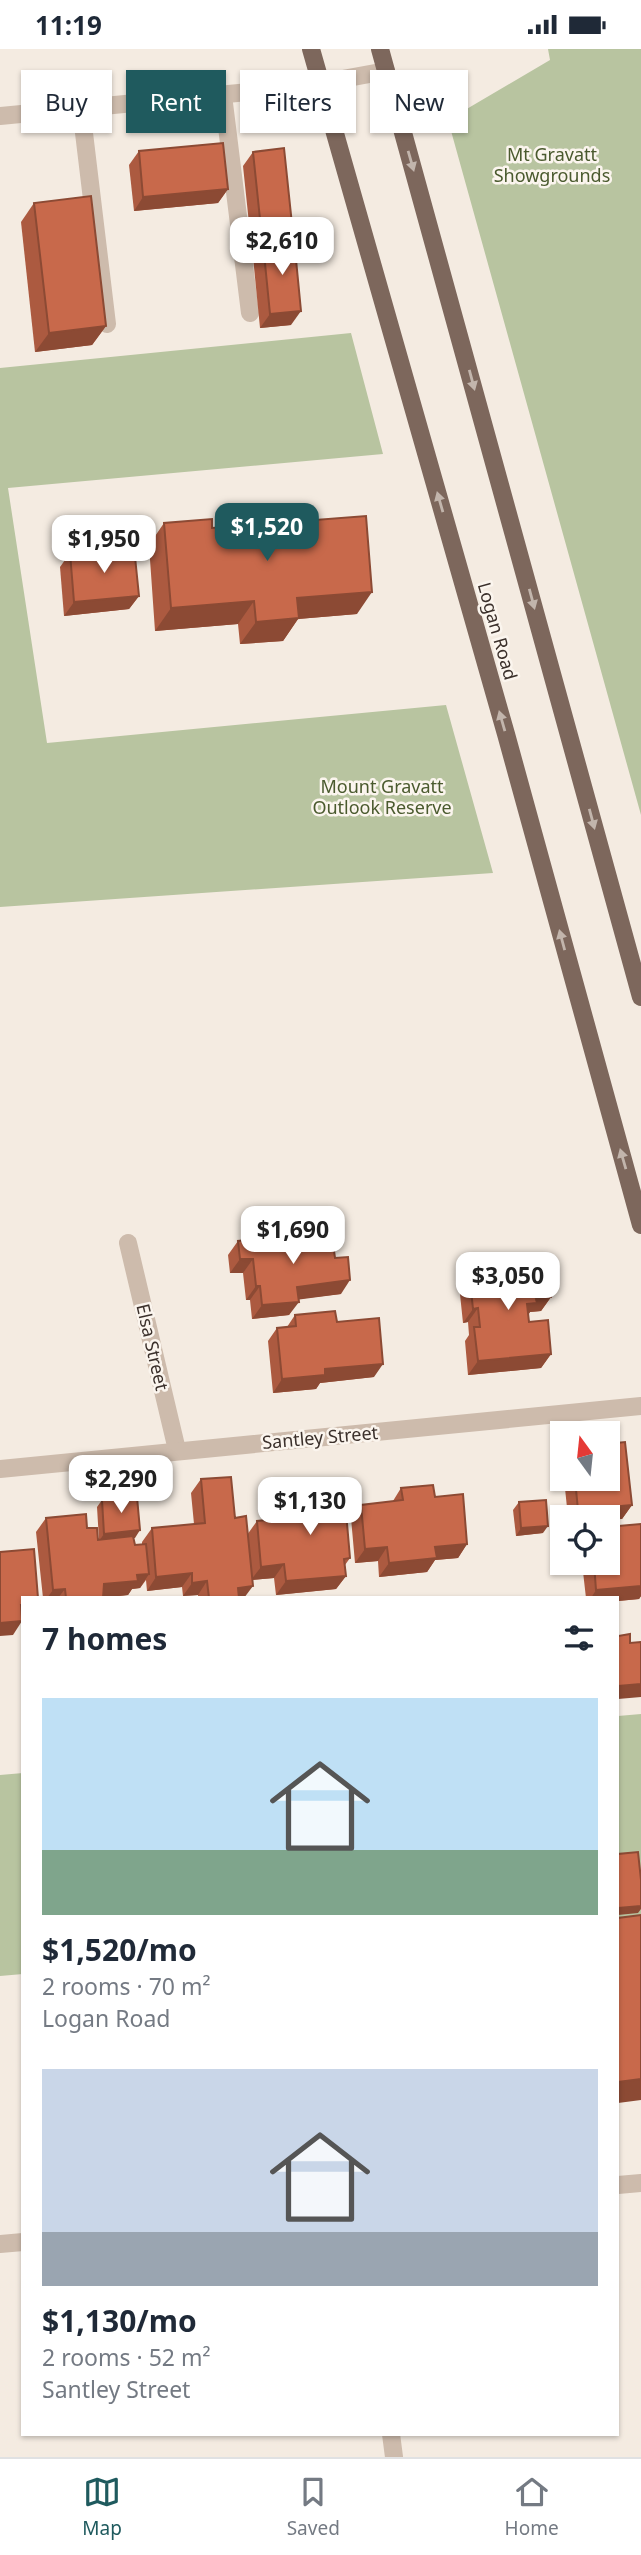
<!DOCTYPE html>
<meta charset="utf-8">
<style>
body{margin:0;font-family:"Noto Sans",sans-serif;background:#f2f2f3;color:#1f2937;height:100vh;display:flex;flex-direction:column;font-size:26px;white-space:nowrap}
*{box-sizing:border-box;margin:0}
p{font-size:23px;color:#747a83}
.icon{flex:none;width:38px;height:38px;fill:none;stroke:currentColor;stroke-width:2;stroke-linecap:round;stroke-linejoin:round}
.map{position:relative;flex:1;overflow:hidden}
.drawer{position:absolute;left:21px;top:1547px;width:598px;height:840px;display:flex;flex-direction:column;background:#fff;border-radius:0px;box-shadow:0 2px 5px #0004}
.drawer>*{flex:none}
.banner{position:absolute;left:21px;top:21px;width:600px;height:63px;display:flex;gap:14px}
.needle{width:46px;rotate:345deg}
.controls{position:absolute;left:550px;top:1372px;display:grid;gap:14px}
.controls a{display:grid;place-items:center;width:70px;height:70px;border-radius:0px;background:#fff;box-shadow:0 2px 5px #0004;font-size:35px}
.price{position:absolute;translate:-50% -60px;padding:0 16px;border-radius:14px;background:#fff;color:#222;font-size:23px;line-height:46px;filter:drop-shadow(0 2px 4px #0008)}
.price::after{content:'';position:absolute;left:50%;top:42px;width:21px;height:16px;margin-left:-10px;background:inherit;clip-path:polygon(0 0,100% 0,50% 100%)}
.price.selected{background:#1f5a5e;color:#fff}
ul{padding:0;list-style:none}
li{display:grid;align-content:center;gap:14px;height:371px;padding:0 21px}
li span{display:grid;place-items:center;height:217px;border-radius:0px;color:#555}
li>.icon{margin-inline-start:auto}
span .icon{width:126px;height:126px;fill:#fffc;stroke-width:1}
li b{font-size:30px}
h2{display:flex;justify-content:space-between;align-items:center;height:84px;padding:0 21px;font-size:30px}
.chip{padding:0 24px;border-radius:0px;background:#fff;box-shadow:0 2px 5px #0004;font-size:24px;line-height:63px}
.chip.selected{background:#1f5a5e;color:#fff}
.status{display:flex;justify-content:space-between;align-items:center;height:49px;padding:0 35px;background:#fff;direction:ltr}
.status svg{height:19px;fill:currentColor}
.tab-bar{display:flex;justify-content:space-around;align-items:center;height:98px;border-top:2px solid #e0e1e3;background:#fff;font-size:19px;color:#747a83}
.tab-bar a{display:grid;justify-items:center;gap:4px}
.tab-bar .selected{color:#1f5a5e}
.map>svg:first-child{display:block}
.green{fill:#b8c4a0}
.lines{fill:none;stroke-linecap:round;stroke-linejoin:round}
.lane{stroke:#cdbbac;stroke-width:18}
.street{stroke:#cdbbac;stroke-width:18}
.primary{stroke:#7d675c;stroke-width:18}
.wall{fill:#ac5a40}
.shaded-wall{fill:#8c4a34}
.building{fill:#c8694b;stroke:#8c4a34;stroke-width:2}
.oneway{fill:#c2b5ac}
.labels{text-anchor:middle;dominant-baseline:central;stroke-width:5;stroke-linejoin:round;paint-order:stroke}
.park-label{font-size:18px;fill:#4a5a2e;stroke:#fbf5ee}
.street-label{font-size:18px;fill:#3b302b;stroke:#fbf5ee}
</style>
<div class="status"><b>11:19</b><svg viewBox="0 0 49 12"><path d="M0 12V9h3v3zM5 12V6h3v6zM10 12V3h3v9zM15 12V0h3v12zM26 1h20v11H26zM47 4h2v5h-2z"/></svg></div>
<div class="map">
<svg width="641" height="2408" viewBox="0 0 641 2408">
<rect width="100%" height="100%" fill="#f4ebe1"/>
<g class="green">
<polygon points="548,0 641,0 641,766 448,71 550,11"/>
<polygon points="351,284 383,405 8,439 47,694 446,656 493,824 0,858 0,319"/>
<polygon points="641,1665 641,1867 618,1869 618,1667"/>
<polygon points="23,1724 23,1925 0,1927 0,1726"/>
</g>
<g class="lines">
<g class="lane">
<polyline points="223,46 250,264"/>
<polyline points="81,59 107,275"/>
</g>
<g class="street">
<polyline points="0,67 299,38 386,22"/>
<polyline points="128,1194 177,1401"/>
<polyline points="0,1420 641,1357"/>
<polyline points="618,2136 641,2134"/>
<polyline points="0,2195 23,2193"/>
<polyline points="391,2385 394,2408"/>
</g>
<g class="primary">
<polyline points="311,0 506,685 641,1176"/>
<polyline points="380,0 641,948"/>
</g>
</g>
<g class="wall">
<polygon points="139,102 228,140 218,154 134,162 129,116"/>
<polygon points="253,103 293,185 289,191 291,276 260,279 253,208 257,202 252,203 243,117"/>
<polygon points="34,154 106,277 92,296 35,303 21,173"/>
<polygon points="164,474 212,479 357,565 298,570 283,592 240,595 238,575 155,582 149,496"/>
<polygon points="70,504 139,547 129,560 64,567 60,518"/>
<polygon points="288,1191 341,1245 298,1250 289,1266 252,1270 250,1251 246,1251 243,1224 230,1224 228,1206 238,1192"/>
<polygon points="468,1212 497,1225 534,1224 551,1248 541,1262 530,1263 528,1266 529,1273 551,1305 541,1319 468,1326 465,1292 469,1286 468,1273 463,1274 458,1226"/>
<polygon points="295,1266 337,1273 374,1328 320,1334 316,1340 273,1344 268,1292 277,1279 287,1278"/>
<polygon points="201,1430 235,1469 247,1486 257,1472 289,1469 288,1465 298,1451 309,1450 318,1437 346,1470 350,1509 345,1516 346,1527 336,1540 276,1546 274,1529 252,1531 244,1549 198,1549 198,1546 183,1547 182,1538 147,1542 146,1531 140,1539 132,1540 128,1546 103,1549 43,1549 36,1483 46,1469 87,1479 98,1491 99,1491 97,1458 102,1451 140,1481 133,1489 135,1496 142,1495 142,1493 152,1479 194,1475 191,1444"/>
<polygon points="564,1430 607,1430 632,1456 622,1470 607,1468 568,1468"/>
<polygon points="401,1439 435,1448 467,1495 458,1509 435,1511 427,1523 379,1528 378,1512 355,1514 351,1469 361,1456 393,1452"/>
<polygon points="519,1453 543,1484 516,1487 513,1461"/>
<polygon points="582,1514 607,1514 641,1537 641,1547 639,1550 618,1552 618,1549 586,1549"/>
</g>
<g class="shaded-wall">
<polygon points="228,140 218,154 134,162 143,148"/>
<polygon points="293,185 283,199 263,194 257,202 252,203 262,189"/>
<polygon points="301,262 291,276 260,279 270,265"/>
<polygon points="106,277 92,296 35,303 49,284"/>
<polygon points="372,543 357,565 298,570 283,592 240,595 256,573 297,549"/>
<polygon points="139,547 129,560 64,567 74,553"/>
<polygon points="254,552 238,575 155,582 171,559"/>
<polygon points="240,1210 253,1210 243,1224 230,1224"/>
<polygon points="350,1231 341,1245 288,1252 297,1238"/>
<polygon points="256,1237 260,1237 250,1251 246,1251"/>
<polygon points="551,1248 541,1262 530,1263 527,1268 527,1255 536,1250"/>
<polygon points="299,1253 289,1266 252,1270 262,1256"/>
<polygon points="478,1259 468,1273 463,1274 473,1260"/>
<polygon points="551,1305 541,1319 468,1326 478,1312"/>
<polygon points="383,1315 374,1328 320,1334 316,1340 273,1344 282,1330 325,1320"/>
<polygon points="632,1456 622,1470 607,1471 607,1468 573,1468 578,1461"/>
<polygon points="548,1477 543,1484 516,1487 521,1479"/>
<polygon points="140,1481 135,1489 99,1492 104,1485"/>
<polygon points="467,1495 458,1509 435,1511 427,1523 379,1528 389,1514 435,1498"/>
<polygon points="387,1498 378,1512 355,1514 365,1500"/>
<polygon points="284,1515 274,1529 251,1531 261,1518"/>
<polygon points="192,1524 182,1538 147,1542 156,1528"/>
<polygon points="149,1525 140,1539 132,1540 128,1546 98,1549 104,1535 137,1526"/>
<polygon points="346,1527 336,1540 276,1546 286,1532"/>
<polygon points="207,1532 198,1546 183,1547 192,1534"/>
<polygon points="253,1537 244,1549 231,1549 238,1539"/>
<polygon points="641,1537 641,1547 639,1550 618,1552 618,1549 591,1549 596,1541"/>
<polygon points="65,1540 58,1549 47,1549 53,1541"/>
<polygon points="22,1572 13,1586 0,1587 0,1574"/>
<polygon points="641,1635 641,1648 618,1650 618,1637"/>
<polygon points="641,1857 641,1860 638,1864 618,1866 618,1859"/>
<polygon points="641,2030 641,2051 618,2054 618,2033"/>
</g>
<g class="building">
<polygon points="223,94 228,140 143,148 139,102"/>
<polygon points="284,99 293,185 262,189 253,103"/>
<polygon points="91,147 106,277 49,284 34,154"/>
<polygon points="294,190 301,262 270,265 263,194"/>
<polygon points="366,467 372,543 297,549 299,569 256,573 254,552 171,559 164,474 212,470 212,479"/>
<polygon points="134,498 139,547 74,553 70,504"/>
<polygon points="287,1187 288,1191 332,1187 335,1209 348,1208 350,1231 297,1238 299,1253 262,1256 260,1237 256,1237 253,1210 240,1210 238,1192"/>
<polygon points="495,1209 497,1225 533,1221 534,1224 548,1223 551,1248 536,1250 537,1254 527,1255 529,1273 548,1271 551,1305 478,1312 474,1278 480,1278 478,1259 473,1260 468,1212"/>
<polygon points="335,1262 337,1273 379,1269 383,1315 325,1320 325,1326 282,1330 277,1279 296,1277 295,1266"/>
<polygon points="625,1393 632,1456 578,1461 575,1430 607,1430 607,1395"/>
<polygon points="231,1428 235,1469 246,1467 253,1537 238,1539 239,1549 209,1549 207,1532 192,1534 192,1524 156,1528 152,1479 205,1474 201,1430"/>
<polygon points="348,1434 351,1463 346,1463 350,1509 344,1510 346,1527 286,1532 284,1515 261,1518 257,1472 300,1468 298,1451 319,1449 318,1437"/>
<polygon points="433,1436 435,1448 463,1445 467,1495 435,1498 437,1509 389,1514 387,1498 365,1500 361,1456 403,1451 401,1439"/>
<polygon points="137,1448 140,1481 104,1485 102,1451"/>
<polygon points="546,1451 548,1477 521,1479 519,1453"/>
<polygon points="86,1465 87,1479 97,1479 98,1491 133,1487 135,1496 146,1495 149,1525 137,1526 138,1532 104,1535 103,1549 66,1549 65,1540 53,1541 46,1469"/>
<polygon points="641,1475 641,1537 596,1541 594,1514 607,1514 607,1478"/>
<polygon points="34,1500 38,1549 23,1549 23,1556 21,1556 22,1572 0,1574 0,1503"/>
<polygon points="630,1585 630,1594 641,1593 641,1635 618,1637 618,1587"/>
<polygon points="638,1803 641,1831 641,1857 618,1859 618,1805"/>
<polygon points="641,1866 641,2030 618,2033 618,1869"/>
</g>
<defs><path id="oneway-solid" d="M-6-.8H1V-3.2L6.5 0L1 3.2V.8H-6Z" transform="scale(1.75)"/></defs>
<g class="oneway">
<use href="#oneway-solid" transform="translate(411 112) rotate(74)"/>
<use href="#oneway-solid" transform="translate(472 331) rotate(75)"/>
<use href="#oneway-solid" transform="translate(440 453) rotate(-106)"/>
<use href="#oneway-solid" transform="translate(532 550) rotate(75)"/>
<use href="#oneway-solid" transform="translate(502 672) rotate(-106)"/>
<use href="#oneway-solid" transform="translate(592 770) rotate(75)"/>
<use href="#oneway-solid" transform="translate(562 891) rotate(-105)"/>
<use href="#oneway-solid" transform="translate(623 1110) rotate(-106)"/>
</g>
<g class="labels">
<g class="park-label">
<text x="552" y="105">Mt Gravatt<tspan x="552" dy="21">Showgrounds</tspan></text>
<text x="382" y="737">Mount Gravatt<tspan x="382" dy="21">Outlook Reserve</tspan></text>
</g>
<g class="street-label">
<text transform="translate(498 582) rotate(74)">Logan Road</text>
<text transform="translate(153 1298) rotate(77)">Elsa Street</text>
<text transform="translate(320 1388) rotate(-5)">Santley Street</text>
</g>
</g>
</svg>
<div class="controls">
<a><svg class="needle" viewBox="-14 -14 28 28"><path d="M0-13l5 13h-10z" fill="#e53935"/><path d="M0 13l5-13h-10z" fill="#747a83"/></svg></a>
<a><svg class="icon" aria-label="locate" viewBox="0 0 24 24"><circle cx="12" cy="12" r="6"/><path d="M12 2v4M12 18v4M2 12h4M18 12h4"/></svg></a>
</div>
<b class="price" style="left:282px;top:228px">$2,610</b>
<b class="price selected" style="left:267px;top:514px">$1,520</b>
<b class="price" style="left:104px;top:526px">$1,950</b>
<b class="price" style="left:293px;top:1217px">$1,690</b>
<b class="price" style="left:508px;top:1263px">$3,050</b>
<b class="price" style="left:121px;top:1466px">$2,290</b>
<b class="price" style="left:310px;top:1488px">$1,130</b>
<div class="banner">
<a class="chip">Buy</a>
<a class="chip selected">Rent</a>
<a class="chip">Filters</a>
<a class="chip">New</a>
</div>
<section class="drawer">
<h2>7 homes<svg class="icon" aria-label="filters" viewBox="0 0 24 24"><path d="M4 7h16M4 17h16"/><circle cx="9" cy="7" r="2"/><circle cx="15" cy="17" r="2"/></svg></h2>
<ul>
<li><span style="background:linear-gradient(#bfe0f5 70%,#7fa58c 0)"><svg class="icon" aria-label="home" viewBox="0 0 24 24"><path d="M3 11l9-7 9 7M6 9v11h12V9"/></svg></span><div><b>$1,520/mo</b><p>2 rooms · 70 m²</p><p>Logan Road</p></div></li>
<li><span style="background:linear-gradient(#c9d6e8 75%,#9aa5b1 0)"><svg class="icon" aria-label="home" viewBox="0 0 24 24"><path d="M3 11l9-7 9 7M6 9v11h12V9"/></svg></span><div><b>$1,130/mo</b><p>2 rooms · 52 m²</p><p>Santley Street</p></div></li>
</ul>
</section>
</div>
<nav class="tab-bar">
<a class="selected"><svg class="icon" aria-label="map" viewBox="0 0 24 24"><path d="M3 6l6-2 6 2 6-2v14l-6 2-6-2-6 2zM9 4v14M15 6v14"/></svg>Map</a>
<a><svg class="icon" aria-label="saved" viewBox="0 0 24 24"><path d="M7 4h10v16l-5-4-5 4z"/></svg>Saved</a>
<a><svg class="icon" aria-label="home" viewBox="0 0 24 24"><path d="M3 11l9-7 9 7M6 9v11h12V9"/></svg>Home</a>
</nav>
